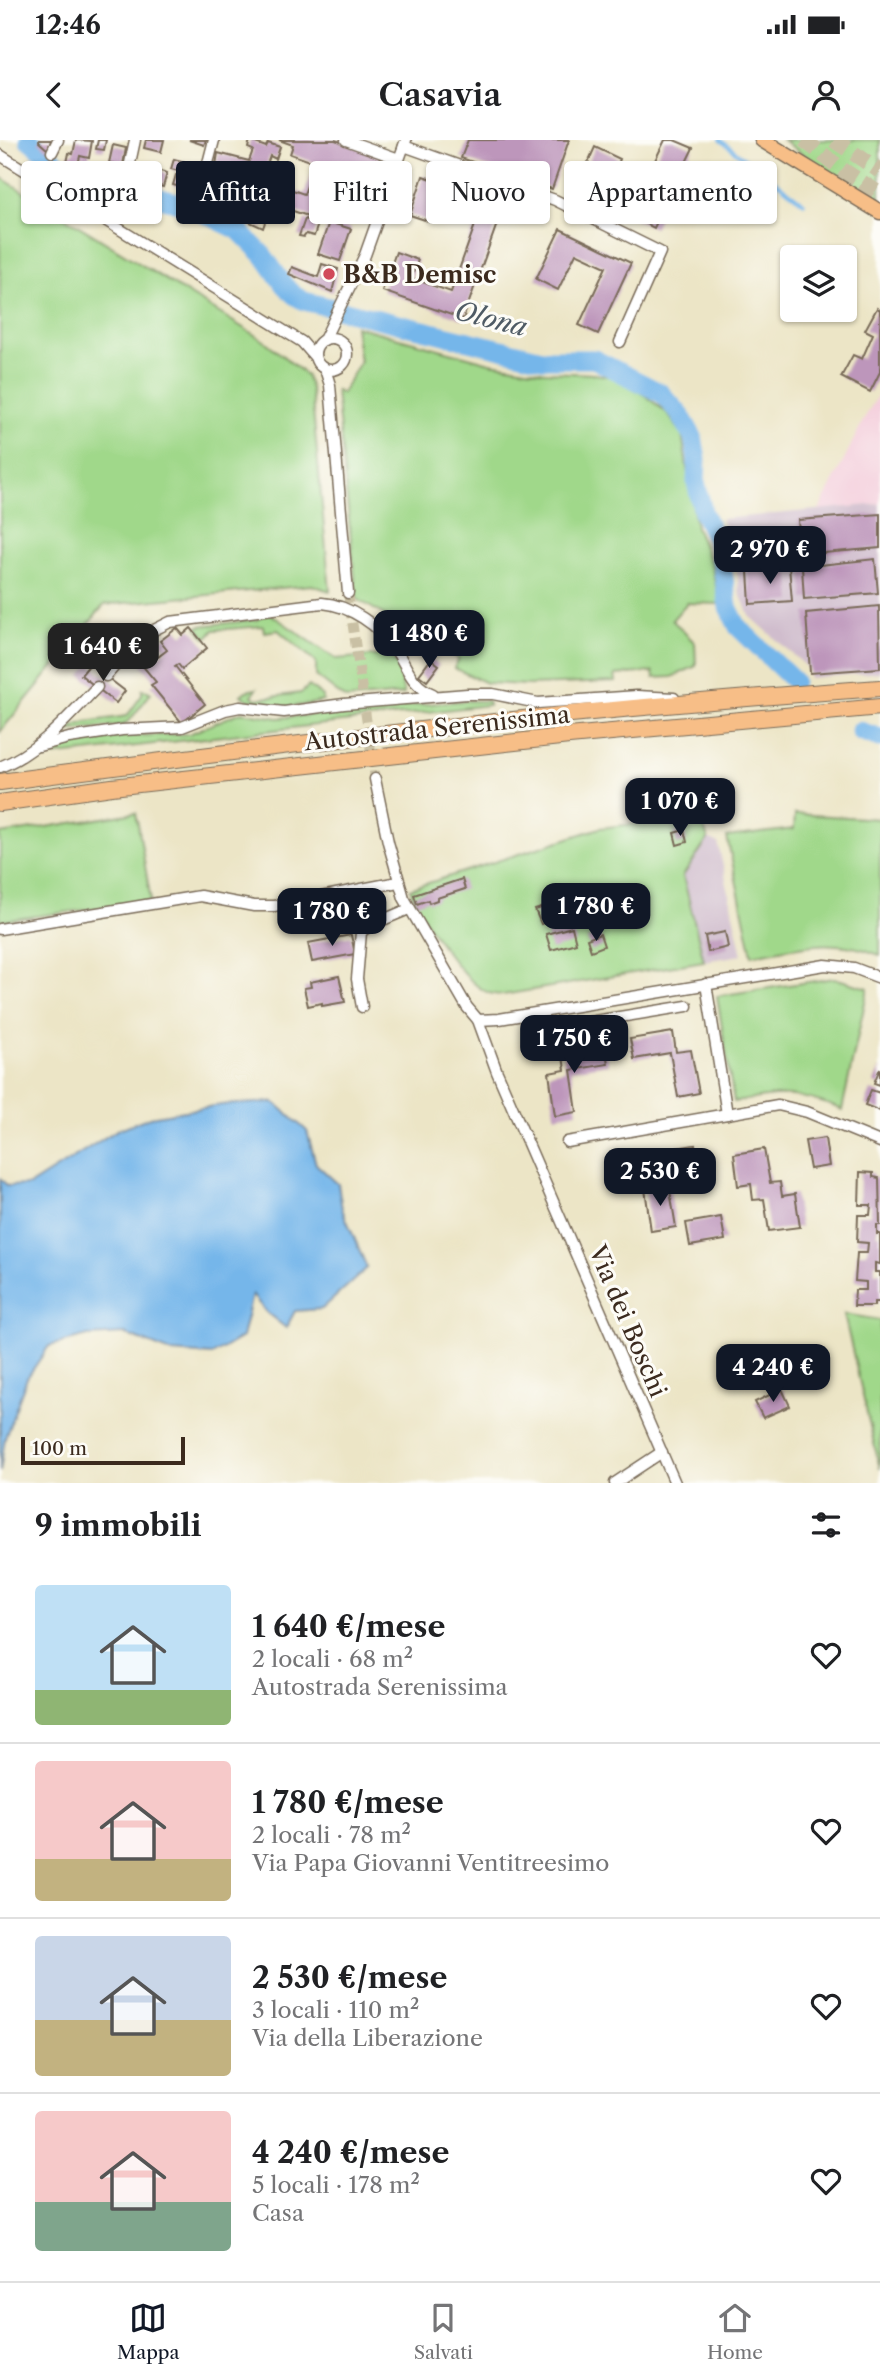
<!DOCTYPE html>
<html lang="it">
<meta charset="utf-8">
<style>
body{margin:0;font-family:"Libre Caslon Text",serif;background:#f6f6f6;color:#202124;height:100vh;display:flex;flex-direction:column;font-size:26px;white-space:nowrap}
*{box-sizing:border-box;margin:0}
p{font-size:23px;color:#757577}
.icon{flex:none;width:38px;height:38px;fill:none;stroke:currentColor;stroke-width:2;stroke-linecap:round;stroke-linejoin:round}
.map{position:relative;height:1343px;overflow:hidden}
.sheet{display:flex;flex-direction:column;background:#fff;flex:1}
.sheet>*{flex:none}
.hud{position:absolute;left:21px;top:21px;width:838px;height:63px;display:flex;gap:14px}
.tools{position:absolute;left:780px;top:105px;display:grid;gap:14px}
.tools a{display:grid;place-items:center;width:77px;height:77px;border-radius:7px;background:#fff;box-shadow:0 2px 5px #0004;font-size:35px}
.scale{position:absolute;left:21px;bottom:18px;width:164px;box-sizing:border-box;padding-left:7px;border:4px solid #3b2a1e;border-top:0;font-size:19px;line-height:24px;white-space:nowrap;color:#3b2a1e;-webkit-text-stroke:5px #fdfcf7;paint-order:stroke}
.price{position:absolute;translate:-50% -60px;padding:0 16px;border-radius:14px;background:#111827;color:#fff;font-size:23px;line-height:46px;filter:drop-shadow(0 2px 4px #0008)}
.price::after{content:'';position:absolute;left:50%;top:42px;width:21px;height:16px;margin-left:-10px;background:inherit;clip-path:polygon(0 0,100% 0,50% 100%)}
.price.current{background:#222;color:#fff}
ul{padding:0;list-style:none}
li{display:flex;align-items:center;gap:21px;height:175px;padding:0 35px}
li+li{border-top:2px solid #e0e0e0}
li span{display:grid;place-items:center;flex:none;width:196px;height:140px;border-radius:7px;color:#555}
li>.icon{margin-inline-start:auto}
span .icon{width:84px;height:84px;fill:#fffc;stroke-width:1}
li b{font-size:30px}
h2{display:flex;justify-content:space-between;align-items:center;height:84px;padding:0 35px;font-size:30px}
.tag{padding:0 24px;border-radius:7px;background:#fff;box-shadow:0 2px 5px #0004;font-size:24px;line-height:63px}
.tag.current{background:#111827;color:#fff}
.status{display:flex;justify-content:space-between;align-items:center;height:49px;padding:0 35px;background:#fff;direction:ltr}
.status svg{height:19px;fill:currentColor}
header{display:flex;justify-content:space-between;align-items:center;height:91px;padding:0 35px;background:#fff;font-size:32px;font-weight:600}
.dock{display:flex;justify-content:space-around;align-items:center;height:98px;border-top:2px solid #e0e0e0;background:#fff;font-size:19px;color:#757577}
.dock a{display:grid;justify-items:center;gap:4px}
.dock .current{color:#111827}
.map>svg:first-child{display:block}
.built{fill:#f4cfdd}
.industrial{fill:#d0bdcd}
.green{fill:#a0d88a;stroke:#6e8154;stroke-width:2}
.water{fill:#75b6ea;stroke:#587084;stroke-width:2}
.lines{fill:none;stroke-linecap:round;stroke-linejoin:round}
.stream{stroke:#75b6ea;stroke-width:3.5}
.river{stroke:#75b6ea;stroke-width:19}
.building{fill:#bd96bb}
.minor-tunnel{stroke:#c9c0a4;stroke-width:10;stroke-dasharray:10 5;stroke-linecap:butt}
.highway-tunnel{stroke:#c9c0a4;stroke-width:16;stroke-dasharray:16 8;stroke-linecap:butt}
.minor-casing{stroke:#796b59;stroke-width:13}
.major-casing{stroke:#796b59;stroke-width:17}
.highway-casing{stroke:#796b59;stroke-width:18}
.minor{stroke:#fff;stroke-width:10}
.major{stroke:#f7be87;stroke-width:14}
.highway{stroke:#f7be87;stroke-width:16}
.poi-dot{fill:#d1495b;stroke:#fdfcf7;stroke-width:2.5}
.labels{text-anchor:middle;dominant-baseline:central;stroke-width:6;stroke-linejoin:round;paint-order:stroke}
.poi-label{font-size:24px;font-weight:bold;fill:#3b2a1e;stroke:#fdfcf7;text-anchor:start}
.street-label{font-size:24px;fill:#3b2a1e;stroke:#fdfcf7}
.water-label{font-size:26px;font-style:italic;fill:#4f5b65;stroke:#fdfcf7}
</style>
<div class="status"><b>12:46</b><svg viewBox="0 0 49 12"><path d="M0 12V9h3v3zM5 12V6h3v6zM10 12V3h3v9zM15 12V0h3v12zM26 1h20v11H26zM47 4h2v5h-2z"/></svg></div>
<header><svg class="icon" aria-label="back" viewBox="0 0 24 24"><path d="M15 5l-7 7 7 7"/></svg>Casavia<svg class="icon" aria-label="person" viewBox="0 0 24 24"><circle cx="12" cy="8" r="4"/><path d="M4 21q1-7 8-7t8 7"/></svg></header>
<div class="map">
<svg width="880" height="1343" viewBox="0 0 880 1343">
<rect width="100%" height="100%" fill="#fdfcf7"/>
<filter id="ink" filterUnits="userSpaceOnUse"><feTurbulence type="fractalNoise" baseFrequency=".0143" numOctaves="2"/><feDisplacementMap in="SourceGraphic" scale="14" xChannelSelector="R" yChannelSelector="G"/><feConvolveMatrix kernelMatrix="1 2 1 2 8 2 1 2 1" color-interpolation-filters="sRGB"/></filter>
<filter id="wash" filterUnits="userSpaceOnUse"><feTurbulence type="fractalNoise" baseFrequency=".00686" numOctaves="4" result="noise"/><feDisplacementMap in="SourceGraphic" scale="28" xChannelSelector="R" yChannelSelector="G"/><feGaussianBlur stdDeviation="1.57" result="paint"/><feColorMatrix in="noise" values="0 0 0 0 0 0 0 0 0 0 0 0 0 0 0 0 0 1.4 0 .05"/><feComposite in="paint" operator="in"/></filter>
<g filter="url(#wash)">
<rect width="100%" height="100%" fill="#ece5c6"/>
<polygon class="built" points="880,251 880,364 819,370 864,279"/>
<g class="industrial">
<polygon points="880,364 880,532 809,538 808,528 750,476 739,452 735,411 721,379"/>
<polygon points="708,699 718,703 742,815 704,821 683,736"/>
</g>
<g class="green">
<polygon points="783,0 880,0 880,58 825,31"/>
<polygon points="0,37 266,202 306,235 311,249 330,451 312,445 104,465 0,592"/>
<polygon points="355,186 490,223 545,232 595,234 613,237 645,255 667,273 682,294 696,387 711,423 720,464 687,463 672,480 695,503 696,526 672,537 654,538 653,532 615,535 616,542 529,545 486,543 454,528 459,519 357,459 336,251 342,253 360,222"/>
<polygon points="269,473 336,519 383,515 392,518 397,524 404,554 347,559 343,557 316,536 316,522 278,490 264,492 263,486 214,490 206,498 197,488 199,486 257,480 263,475"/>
<path d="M309,546L323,557V561C299,567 263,572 241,555L246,551L256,549L252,556L256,559L301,553Z"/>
<polygon points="142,550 148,551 151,553 130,580 123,585 65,591 67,588 86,582 127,576 142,555"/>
<polygon points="461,561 488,561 489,565 51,616 50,609 55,606 126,596 189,594 241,572 278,578"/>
<polygon points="136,673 151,761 0,781 0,694"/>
<path d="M795,674L880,679V815C832,796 800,807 752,815L727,697L794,689Z"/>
<path d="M700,676L708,699L683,736L704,821L503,855C496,855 489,854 483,850C459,835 419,776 410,749L600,688Z"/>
<path d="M834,838L868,848L842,970C798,951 780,954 734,962L717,856Z"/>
<polygon points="844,1174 880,1180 880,1329 845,1179"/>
</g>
<polygon class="water" points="274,962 307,991 316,1024 338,1044 342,1069 367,1128 322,1169 295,1171 286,1188 267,1173 252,1155 242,1197 212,1215 171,1212 125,1194 88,1196 49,1206 27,1238 5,1298 0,1332 0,1039 8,1046 30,1045 117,990 150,977 220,965"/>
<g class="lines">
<polyline class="stream" points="720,0 804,63"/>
<g class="river">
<polyline points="29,0 72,35 183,64 238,90 263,115 284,145 294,155 304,161 542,219 594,219 661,253 680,274 693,297 697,319 696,342 703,372 720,409 728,467 738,487 794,541"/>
<polyline points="860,591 880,598"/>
</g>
</g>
<g id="blocks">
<g class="building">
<polygon points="39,0 51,0 48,10 39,2"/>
<polygon points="76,0 92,1 89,18 80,16 78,25 67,23 69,13 73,14"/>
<polygon points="98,0 106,0 104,10 96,9"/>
<polygon points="146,0 164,0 161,12 144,8"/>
<polygon points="189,0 206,0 204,5"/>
<polygon points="250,0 256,0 255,3 266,7 268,3 280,7 276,19 270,16 266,27 260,25 256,34 250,33 247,39 240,36 243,28 235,25 234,29 216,25 218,13 249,21 253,10 248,8"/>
<polygon points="279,0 335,0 381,15 375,33 339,22 336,30 290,14 293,5"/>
<polygon points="468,0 569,0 552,49 461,18"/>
<polygon points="665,0 674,0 693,8 654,88 576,49 595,7 620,19 612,40 639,53"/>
<polygon points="113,5 126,8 123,25 109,23"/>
<polygon points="174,19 200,26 197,36 171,29"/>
<polygon points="137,24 167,33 163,47 132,38"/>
<polygon points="104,30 113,30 113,39 104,37"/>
<polygon points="313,30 332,37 328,49 323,47 321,52 313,49 311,56 330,63 333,56 346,60 343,68 348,70 361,39 374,44 361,81 323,69 314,96 306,94 304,97 299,96 305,79 310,81 311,77 281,67 287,48 304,54"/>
<polygon points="176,35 195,40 192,50 173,45"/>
<polygon points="423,36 504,64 463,179 382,151 396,112 418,120 411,138 451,152 476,82 437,68 431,82 410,75"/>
<polygon points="212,39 230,46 225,58 220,56 218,60 206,55"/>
<polygon points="235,48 272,62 263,88 224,70"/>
<polygon points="329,82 351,89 340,121 318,114"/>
<polygon points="560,89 631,123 598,194 579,185 606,127 576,113 558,150 536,139"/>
<polygon points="322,124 338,129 332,152 289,134 292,127 318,137"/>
<polygon points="877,168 880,170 880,232 870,252 841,237 853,215 862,219 873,194 865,190"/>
<polygon points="880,374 880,408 801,415 798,380"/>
<polygon points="875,419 878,453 804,459 802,427"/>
<polygon points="789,426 792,461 750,464 748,431"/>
<polygon points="879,466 880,528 810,533 806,473"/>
<polygon points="177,488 183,495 191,488 207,508 182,529 178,524 175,526 205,564 182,583 151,545 156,542 141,524 155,513 158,517 167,510 160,501"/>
<polygon points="431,519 439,525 427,541 419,535"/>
<polygon points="90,524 125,551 116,563 81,535"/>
<polygon points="684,690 687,702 677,705 674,693"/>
<polygon points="462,739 465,749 437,758 437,760 429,763 428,760 417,764 414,755"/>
<polygon points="548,766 553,780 541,784 535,770"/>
<polygon points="572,787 576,803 551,810 546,794"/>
<polygon points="725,792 728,807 708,812 705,796"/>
<polygon points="600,794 604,806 591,811 587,799"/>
<polygon points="351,795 355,814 312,822 308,803"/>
<polygon points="339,836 345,862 322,866 322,863 308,866 304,848 311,847 310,842"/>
<polygon points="673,892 676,912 691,910 699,953 678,957 670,913 634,919 630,899"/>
<polygon points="605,904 608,924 571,930 577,972 555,976 549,933 565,930 562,909"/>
<polygon points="880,928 880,945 874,943"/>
<polygon points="871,950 880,953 880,971 865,965"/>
<polygon points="825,998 829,1026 810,1029 805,1001"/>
<polygon points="695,1005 698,1023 660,1029 657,1011"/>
<polygon points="764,1009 770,1043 780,1042 782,1056 795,1054 800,1087 769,1091 764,1059 753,1060 751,1044 738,1046 734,1014"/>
<polygon points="860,1032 873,1033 873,1037 879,1038 880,1085 877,1085 877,1094 880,1094 880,1124 875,1123 875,1132 880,1132 880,1162 874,1162 874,1166 854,1166 855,1150 866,1150 866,1142 855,1141 857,1113 867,1113 868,1103 857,1102 858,1075 870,1075 871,1065 859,1065"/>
<polygon points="669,1045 676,1087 651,1091 645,1049"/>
<polygon points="721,1077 725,1100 690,1106 686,1083"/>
<polygon points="782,1249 790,1266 763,1278 755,1262"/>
</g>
</g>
</g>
<g filter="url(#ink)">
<use href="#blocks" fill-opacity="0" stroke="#796b59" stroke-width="2"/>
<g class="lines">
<polyline class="minor-tunnel" points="348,453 375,639"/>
<g class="highway-tunnel">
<polyline points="804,0 844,31 880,54"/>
<polyline points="834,0 880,31"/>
</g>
<g class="minor-casing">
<g id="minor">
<polyline points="346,0 399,19"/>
<polyline points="404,6 555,60 660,112 620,202"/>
<polyline points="52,12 58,0"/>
<polyline points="0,15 302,202 315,217"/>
<polyline points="207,29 278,55"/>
<polyline points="127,37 135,0"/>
<polyline points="199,58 214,0"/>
<circle cx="331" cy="214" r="16"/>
<polyline points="324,200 365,115 406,0"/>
<polyline points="325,229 330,245 348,453"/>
<path d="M106,536L140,497L170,482L322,463C349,465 380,486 395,509C408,527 410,545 433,554"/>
<polyline points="39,606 69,598 122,590 182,587 225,570 240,567 284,572 344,564 467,554 493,554 538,563 637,556 674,558"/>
<path d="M0,627C40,611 67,578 97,547"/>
<polyline points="375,639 388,702 404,758 467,867 478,880 497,932 675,1343"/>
<polyline points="0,789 200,756 254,766 274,766 398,742"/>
<polyline points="706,844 727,974"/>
<polyline points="362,867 357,839 361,792 371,785 409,769"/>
<polyline points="478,880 499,879 825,825 854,828 880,838"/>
<polyline points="540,890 687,866"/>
<polyline points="567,1002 778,965 807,972 880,1002"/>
<polyline points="615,1343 662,1312"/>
</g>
</g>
<g class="major-casing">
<polyline id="major" points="762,0 880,72"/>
</g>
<g class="highway-casing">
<g id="highway">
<path d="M0,642C292,603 586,568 880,548"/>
<polyline points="0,663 112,647 569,596 880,567"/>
</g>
</g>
<use href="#minor" class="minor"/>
<use href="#major" class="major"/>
<use href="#highway" class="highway"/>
</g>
</g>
<circle class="poi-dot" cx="329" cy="134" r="7"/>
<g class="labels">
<g class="poi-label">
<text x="343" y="134">B&amp;B Demisc</text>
</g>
<g class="street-label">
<text transform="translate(437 588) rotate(-6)">Autostrada Serenissima</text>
<text transform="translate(628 1181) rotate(67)">Via dei Boschi</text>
</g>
<g class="water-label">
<text transform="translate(491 179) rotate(14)">Olona</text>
</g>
</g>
</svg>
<div class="tools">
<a><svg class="icon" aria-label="layers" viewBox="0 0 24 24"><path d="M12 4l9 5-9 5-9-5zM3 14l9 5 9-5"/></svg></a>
</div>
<div class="scale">100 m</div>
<b class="price" style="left:770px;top:446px">2 970 €</b>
<b class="price" style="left:429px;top:530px">1 480 €</b>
<b class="price current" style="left:103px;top:543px">1 640 €</b>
<b class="price" style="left:680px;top:698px">1 070 €</b>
<b class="price" style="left:596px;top:803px">1 780 €</b>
<b class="price" style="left:332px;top:808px">1 780 €</b>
<b class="price" style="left:574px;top:935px">1 750 €</b>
<b class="price" style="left:660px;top:1068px">2 530 €</b>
<b class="price" style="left:773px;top:1264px">4 240 €</b>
<div class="hud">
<a class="tag">Compra</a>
<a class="tag current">Affitta</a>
<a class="tag">Filtri</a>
<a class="tag">Nuovo</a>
<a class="tag">Appartamento</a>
</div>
</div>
<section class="sheet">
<h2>9 immobili<svg class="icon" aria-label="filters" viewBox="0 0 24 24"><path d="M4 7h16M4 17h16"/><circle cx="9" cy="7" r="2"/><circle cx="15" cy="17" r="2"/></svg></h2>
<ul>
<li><span style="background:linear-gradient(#bfe0f5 75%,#8fb573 0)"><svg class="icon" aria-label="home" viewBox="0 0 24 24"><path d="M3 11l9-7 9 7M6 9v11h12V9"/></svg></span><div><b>1 640 €/mese</b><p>2 locali · 68 m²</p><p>Autostrada Serenissima</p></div><svg class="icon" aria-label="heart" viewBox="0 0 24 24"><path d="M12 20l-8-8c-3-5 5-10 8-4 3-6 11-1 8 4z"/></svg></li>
<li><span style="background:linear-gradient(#f6c9c9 70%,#c2b280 0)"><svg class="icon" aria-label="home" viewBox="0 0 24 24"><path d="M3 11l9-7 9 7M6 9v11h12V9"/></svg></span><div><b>1 780 €/mese</b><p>2 locali · 78 m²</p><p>Via Papa Giovanni Ventitreesimo</p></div><svg class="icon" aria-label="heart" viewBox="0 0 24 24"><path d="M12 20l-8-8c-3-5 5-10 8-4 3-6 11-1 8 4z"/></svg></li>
<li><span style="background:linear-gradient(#c9d6e8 60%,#c2b280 0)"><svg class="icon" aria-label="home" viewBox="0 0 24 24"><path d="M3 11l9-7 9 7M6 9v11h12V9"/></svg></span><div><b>2 530 €/mese</b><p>3 locali · 110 m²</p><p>Via della Liberazione</p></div><svg class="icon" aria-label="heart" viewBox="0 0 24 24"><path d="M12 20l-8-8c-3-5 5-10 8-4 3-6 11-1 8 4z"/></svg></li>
<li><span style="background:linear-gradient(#f6c9c9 65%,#7fa58c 0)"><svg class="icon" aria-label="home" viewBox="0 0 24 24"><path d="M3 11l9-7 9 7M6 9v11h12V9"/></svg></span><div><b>4 240 €/mese</b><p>5 locali · 178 m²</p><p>Casa</p></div><svg class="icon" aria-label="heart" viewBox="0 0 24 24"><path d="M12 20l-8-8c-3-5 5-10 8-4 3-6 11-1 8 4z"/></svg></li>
</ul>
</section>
<nav class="dock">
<a class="current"><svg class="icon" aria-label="map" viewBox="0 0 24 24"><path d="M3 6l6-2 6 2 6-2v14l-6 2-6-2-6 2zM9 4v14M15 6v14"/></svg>Mappa</a>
<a><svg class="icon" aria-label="saved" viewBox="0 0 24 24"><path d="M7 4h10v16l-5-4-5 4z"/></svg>Salvati</a>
<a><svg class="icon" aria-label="home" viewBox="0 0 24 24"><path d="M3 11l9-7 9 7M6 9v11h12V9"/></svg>Home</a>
</nav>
